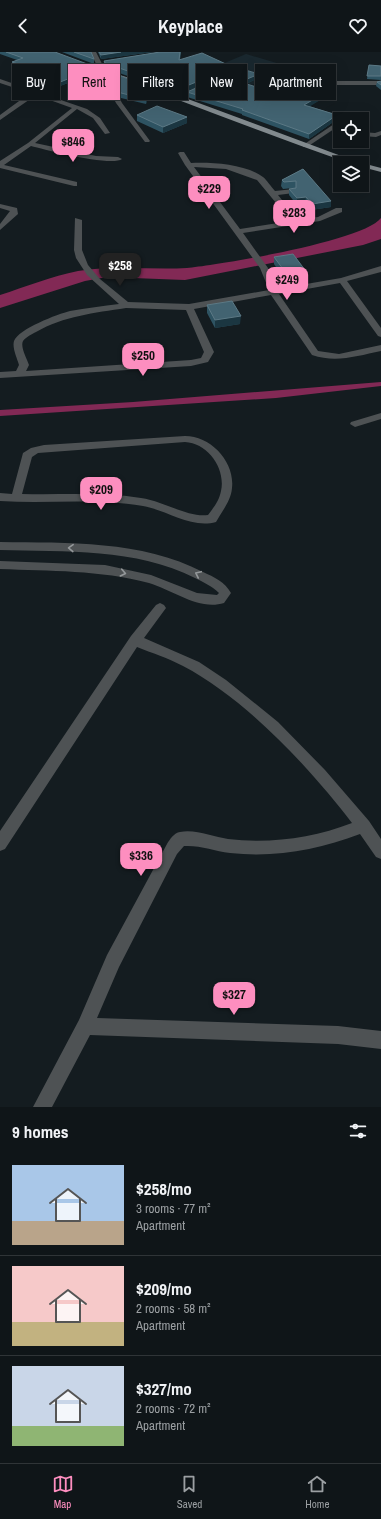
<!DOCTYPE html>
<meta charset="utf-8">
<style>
body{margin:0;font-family:"Archivo Narrow",sans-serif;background:#181e21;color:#f1f3f6;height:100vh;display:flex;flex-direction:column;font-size:15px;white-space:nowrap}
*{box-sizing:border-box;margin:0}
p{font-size:13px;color:#9b9fa2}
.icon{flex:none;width:22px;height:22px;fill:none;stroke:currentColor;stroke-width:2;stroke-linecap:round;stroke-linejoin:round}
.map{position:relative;height:1055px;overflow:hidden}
.panel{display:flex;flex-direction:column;background:#0f1518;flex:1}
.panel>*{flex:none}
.banner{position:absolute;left:12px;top:12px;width:357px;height:36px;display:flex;gap:8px}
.tools{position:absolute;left:333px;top:60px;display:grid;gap:8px}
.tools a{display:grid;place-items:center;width:36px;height:36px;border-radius:0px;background:#0f1518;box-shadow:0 4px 16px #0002,0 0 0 1px #2f3437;font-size:20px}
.price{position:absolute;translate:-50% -34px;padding:0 9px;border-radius:8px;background:#fd8ebf;color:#111;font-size:13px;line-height:26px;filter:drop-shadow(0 1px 2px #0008)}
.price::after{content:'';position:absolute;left:50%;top:24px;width:12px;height:9px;margin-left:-6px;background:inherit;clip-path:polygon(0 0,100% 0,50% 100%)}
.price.on{background:#222;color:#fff}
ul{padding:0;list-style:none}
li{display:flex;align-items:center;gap:12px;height:100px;padding:0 12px}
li+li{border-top:1px solid #2f3437}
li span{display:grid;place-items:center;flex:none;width:112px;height:80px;border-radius:0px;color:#555}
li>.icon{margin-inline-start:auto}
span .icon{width:48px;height:48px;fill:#fffc;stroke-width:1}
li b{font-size:17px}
h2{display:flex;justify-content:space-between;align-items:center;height:48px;padding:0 12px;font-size:17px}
.tag{padding:0 14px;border-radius:0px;background:#0f1518;box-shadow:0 4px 16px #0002,0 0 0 1px #2f3437;font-size:14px;line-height:36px}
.tag.on{background:#fd8ebf;color:#111}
header{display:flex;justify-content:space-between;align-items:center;height:52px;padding:0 12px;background:#0f1518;font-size:18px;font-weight:700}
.dock{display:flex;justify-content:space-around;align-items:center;height:56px;border-top:1px solid #2f3437;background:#0f1518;font-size:11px;color:#9b9fa2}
.dock a{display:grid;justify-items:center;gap:2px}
.dock .on{color:#fd8ebf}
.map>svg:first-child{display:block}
.built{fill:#1a282f}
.water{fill:#822955}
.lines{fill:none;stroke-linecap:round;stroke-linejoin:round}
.minor{fill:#4e5254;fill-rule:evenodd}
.major{fill:#828a8e;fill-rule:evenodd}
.wall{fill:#2e5362}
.shaded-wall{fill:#1b3641}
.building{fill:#426371;stroke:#5c7985}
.oneway{stroke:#94989a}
</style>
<header><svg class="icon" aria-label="back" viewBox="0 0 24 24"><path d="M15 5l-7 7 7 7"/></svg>Keyplace<svg class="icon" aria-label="heart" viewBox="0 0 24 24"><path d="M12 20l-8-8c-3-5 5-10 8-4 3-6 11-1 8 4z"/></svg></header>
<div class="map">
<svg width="381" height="1055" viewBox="0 0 381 1055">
<rect width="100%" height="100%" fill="#141c20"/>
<polygon class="built" points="246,2 290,15 211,52 167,35"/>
<g class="water">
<path d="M381,166V187L363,193L185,228L107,225L85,229L0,256V243C25,235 52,224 78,219C115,213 150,218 187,216C219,213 364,189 381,166Z"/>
<polygon points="381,330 381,334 276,346 0,364 0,358 133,350"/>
</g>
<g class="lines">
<g class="minor">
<polygon points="90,0 96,0 122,51 150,89 149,90 145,90 116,51"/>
<path d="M0,27L87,57L100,66L110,81L105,82L93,66L77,57L35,91L96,104L118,105L122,107C112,115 46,98 31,94L4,113L77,130V134H74L0,116V109L28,91L72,56L36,43L0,68V63L30,41L0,31Z"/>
<polygon points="309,29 381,29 381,33 310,33 283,46 278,45"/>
<polygon points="201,33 204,35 203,36 181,46 176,45"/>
<polygon points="340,68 340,73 307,95 303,95 303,93"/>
<polygon points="381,79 381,83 376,85 362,84 362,80 375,81"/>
<path d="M180,100H184L191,111C211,110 246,112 263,125C267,128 271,135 275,139L294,137V141L278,143L298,168L318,165L336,156H342V160L320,169L243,181L268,216L277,237L341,226L381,214V220L347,229L381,276V285L378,284L340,231L279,242L318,299L339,302L381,293V299C357,304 336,311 312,303L271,243L194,257L214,300L208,310L191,314L0,326V320L16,319L19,313C17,306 12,296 14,289C18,277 58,262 70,259C86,256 103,254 119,252L87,223L76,206L74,198L75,166L82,168V198L88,213L100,227L128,250L189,252L269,238L260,216L185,113L178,101ZM194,115L226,117L257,128L291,169L240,177ZM126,256L186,258L204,300L201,306L191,308L26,319L29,313C27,307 20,295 23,289C26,285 32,282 36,280C64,264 94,261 126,256Z"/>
<polygon points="0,152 17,156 18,162 0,178 0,172 10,159 0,156"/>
<polygon points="381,361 381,367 355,375 350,372 351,370"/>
<path d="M185,384C211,384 235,410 232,436C231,449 222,459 216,470C191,477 167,458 143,454C96,446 47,452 0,449V441L12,442L23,401L31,396L44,393ZM185,390C208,391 226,417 221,439C219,449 214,455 208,463C189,466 163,449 141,446C102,440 62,443 22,442L32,405L38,401Z"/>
<path d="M0,490C68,491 141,488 203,520C214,525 225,530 231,541L224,551C199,559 173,538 149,531C100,518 50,519 0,517V509L105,513L151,523L197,541L217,543L219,541C212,534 203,530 195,526C136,496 65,500 0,498Z"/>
<path d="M160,551L164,553L166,556L144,586L199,610L226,628L278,670L325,718L369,769L381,787V807L376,805L360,782C318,798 275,806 230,801C214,799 200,793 184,794L177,802L119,915L97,966L338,974L381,979V997L338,992L90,983L52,1055H33L79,968L107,903L167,792C170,787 174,781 180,780C196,777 213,785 228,787C270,792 313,786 352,771C309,715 246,647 183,614C168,606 152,601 137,595L5,797L0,799V779L131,584L156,553Z"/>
</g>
<g class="major">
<path d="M82,11L142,30L360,111H349C259,80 172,44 82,13Z"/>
<polygon points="361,111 362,111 381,116 381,120 362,115"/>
</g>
</g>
<g class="wall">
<polygon points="0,0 55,0 110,39 111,44 99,44 85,37 73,29 55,36 36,29 36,24 39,23 12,15 12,10 17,8 0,2"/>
<polygon points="62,0 91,0 94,7 94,12"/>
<polygon points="98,0 153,0 101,7"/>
<polygon points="160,0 181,0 180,8 258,26 246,32 283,43 330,42 309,54 337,63 336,68 309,87 242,63 242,62 187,45 187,40 207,32 206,31 179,42 105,16 104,13 104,9"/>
<polygon points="369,13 381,14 381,28 367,27"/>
<polygon points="110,20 150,35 150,40 146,52 121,46 110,25"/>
<polygon points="381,29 381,38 376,34 377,30"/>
<polygon points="137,63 187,71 163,81 137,69"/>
<polygon points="303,117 331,155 311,158 305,151 297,153 289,143 289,137 293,136 283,137 281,134 282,128"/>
<polygon points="274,205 305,226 285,229 274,212"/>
<polygon points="207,253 240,272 215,276 207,261"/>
</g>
<g class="shaded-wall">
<polygon points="121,0 153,0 101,7 101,3"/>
<polygon points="259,22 258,26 240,35 240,30"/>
<polygon points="73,25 73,29 55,36 55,32"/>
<polygon points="206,26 206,31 179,42 179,37"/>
<polygon points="150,35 150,40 146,52 146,47"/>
<polygon points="331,37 330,42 304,58 304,53"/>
<polygon points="337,63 336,68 309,87 309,82"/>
<polygon points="187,65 187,71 163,81 163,75"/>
<polygon points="306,145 305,151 297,153 297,146"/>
<polygon points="331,149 331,155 311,158 312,152"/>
<polygon points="305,218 305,226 285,229 286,221"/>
<polygon points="241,264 240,272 215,276 215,268"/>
</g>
<g class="building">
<polygon points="6,0 55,0 98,16 110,39 99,39 84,33 73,25 55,32 36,24 45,21 12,10 23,6"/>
<polygon points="74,0 91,0 94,7"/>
<polygon points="99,0 121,0 101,3"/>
<polygon points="160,0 180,0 179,8 202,1 228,13 259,22 240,30 283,43 308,31 331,37 304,53 337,63 309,82 242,58 243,57 187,40 208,31 210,29 206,26 179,37 105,11 104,9"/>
<polygon points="369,13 381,14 381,24 367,24"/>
<polygon points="110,20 150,35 146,47 121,41"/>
<polygon points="381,29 381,33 377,30"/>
<polygon points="157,54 187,65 163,75 137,63"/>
<polygon points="303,117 331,149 312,152 306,145 297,146 289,137 296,136 296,129 284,130 282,128"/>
<polygon points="293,202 305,218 286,221 274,205"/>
<polygon points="232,249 241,264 215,268 207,253"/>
</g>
<defs><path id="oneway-chevron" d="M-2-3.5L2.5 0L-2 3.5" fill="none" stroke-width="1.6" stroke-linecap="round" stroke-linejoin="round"/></defs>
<g class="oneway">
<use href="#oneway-chevron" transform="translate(71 496) rotate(-178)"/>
<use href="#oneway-chevron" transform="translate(123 521) rotate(12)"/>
<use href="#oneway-chevron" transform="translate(198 522) rotate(-155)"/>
</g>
</svg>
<div class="tools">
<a><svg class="icon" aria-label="locate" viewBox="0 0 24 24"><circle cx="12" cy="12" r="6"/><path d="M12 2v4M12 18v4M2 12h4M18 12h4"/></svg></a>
<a><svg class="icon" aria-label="layers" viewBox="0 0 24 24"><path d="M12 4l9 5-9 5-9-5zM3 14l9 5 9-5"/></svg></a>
</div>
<b class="price" style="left:73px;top:111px">$846</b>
<b class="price" style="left:209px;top:158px">$229</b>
<b class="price" style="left:294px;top:182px">$283</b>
<b class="price on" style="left:120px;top:235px">$258</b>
<b class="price" style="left:287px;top:249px">$249</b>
<b class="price" style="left:143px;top:325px">$250</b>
<b class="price" style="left:101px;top:459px">$209</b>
<b class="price" style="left:141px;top:825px">$336</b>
<b class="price" style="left:234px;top:964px">$327</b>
<div class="banner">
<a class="tag">Buy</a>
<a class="tag on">Rent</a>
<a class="tag">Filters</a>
<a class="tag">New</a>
<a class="tag">Apartment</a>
</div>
</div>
<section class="panel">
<h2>9 homes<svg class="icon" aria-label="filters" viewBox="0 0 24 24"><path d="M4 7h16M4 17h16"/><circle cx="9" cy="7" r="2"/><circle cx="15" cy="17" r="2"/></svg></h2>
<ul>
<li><span style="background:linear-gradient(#a9c7e8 70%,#b9a48a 0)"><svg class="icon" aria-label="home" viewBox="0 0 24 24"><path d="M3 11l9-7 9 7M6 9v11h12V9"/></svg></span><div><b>$258/mo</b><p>3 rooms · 77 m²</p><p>Apartment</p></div></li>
<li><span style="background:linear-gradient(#f6c9c9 70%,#c2b280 0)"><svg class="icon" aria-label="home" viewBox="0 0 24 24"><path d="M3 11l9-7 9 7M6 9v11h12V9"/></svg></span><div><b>$209/mo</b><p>2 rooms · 58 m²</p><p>Apartment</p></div></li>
<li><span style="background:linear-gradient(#c9d6e8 75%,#8fb573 0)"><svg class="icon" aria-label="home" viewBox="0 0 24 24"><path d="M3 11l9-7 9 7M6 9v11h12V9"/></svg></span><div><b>$327/mo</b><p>2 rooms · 72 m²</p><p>Apartment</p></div></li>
</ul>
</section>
<nav class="dock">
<a class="on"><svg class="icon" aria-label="map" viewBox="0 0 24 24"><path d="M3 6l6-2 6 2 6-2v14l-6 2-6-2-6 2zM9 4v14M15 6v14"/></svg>Map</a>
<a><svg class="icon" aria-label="saved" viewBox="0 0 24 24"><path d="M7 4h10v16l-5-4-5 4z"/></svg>Saved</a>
<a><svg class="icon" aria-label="home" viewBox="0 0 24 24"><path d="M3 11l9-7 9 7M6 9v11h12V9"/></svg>Home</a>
</nav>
